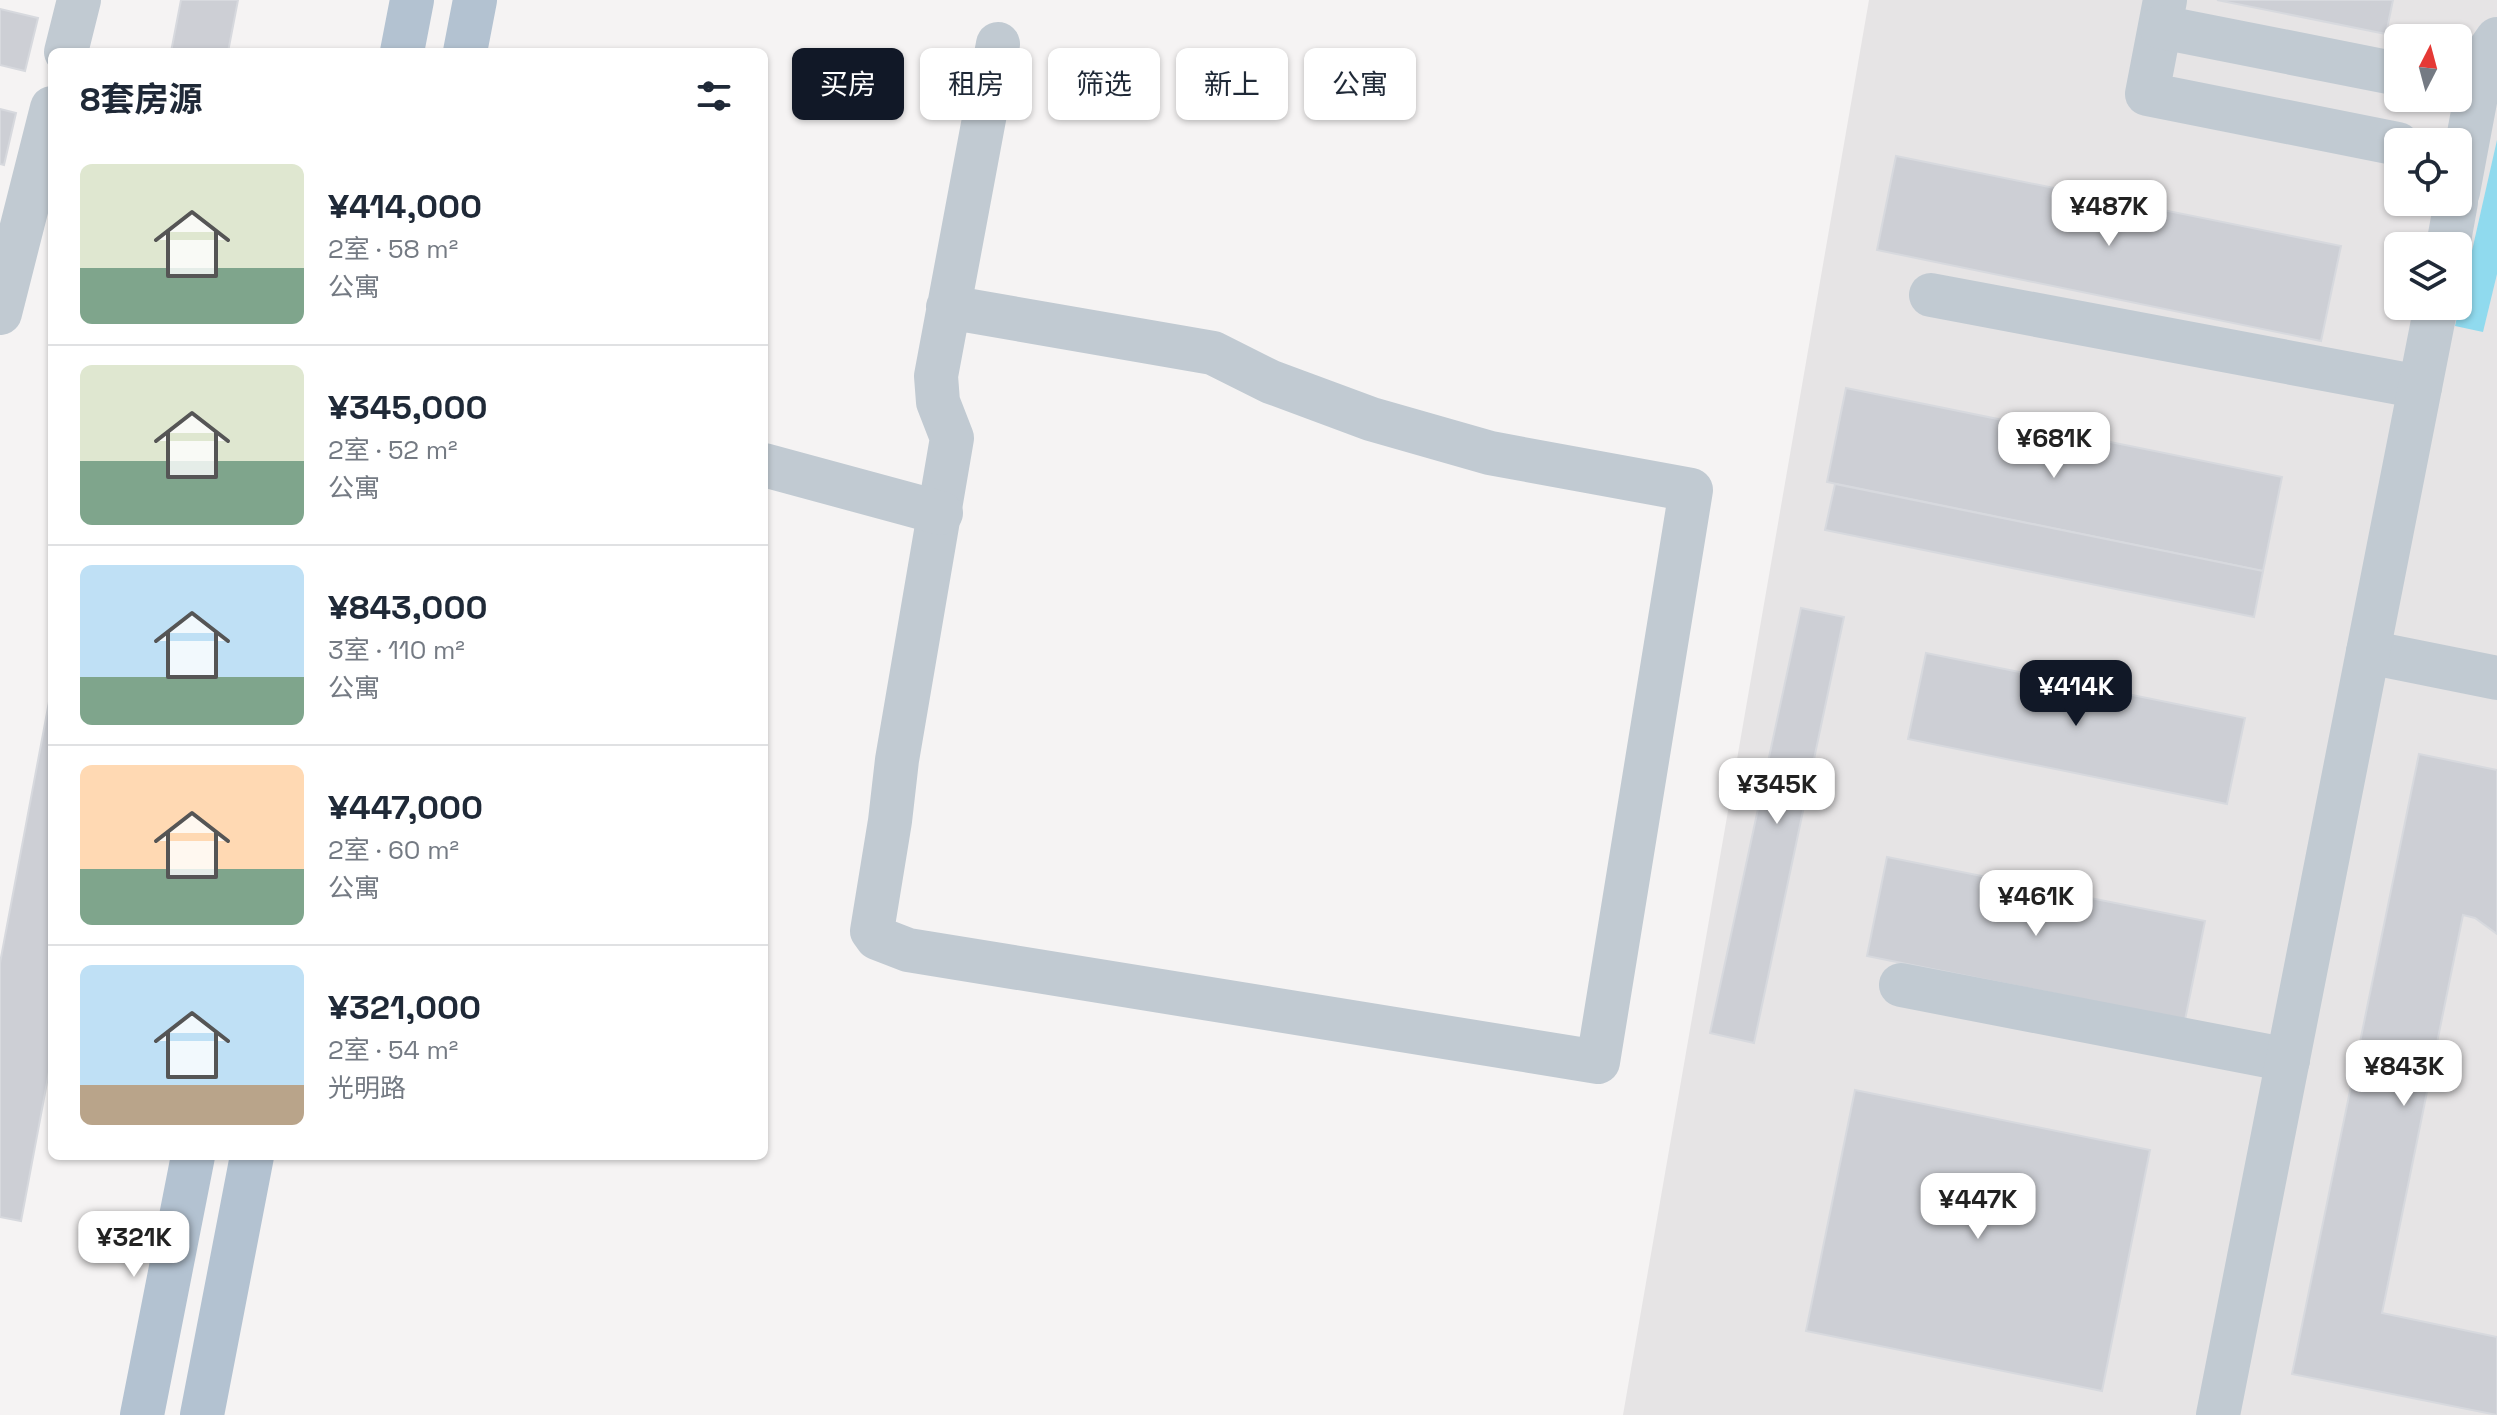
<!DOCTYPE html>
<html lang="zh">
<meta charset="utf-8">
<style>
body{margin:0;font-family:"Space Grotesk","Noto Sans SC",sans-serif;background:#f2f2f3;color:#1f2937;height:100vh;display:flex;flex-direction:column;font-size:30px;white-space:nowrap}
*{box-sizing:border-box;margin:0}
p{font-size:26px;color:#747a83}
.icon{flex:none;width:44px;height:44px;fill:none;stroke:currentColor;stroke-width:2;stroke-linecap:round;stroke-linejoin:round}
.map{position:relative;flex:1;overflow:hidden}
.details{position:absolute;left:48px;top:48px;width:720px;height:1112px;display:flex;flex-direction:column;background:#fff;border-radius:12px;box-shadow:0 2px 6px #0004}
.details>*{flex:none}
.banner{position:absolute;left:792px;top:48px;width:760px;height:72px;display:flex;gap:16px}
.needle{width:52px;rotate:6deg}
.fabs{position:absolute;left:2384px;top:24px;display:grid;gap:16px}
.fabs a{display:grid;place-items:center;width:88px;height:88px;border-radius:12px;background:#fff;box-shadow:0 2px 6px #0004;font-size:40px}
.price{position:absolute;translate:-50% -68px;padding:0 18px;border-radius:16px;background:#fff;color:#222;font-size:26px;line-height:52px;filter:drop-shadow(0 2px 4px #0008)}
.price::after{content:'';position:absolute;left:50%;top:48px;width:24px;height:18px;margin-left:-12px;background:inherit;clip-path:polygon(0 0,100% 0,50% 100%)}
.price.selected{background:#111827;color:#fff}
ul{padding:0;list-style:none}
li{display:flex;align-items:center;gap:24px;height:200px;padding:0 32px}
li+li{border-top:2px solid #e0e1e3}
li span{display:grid;place-items:center;flex:none;width:224px;height:160px;border-radius:12px;color:#555}
li>.icon{margin-inline-start:auto}
span .icon{width:96px;height:96px;fill:#fffc;stroke-width:1}
li b{font-size:34px}
h2{display:flex;justify-content:space-between;align-items:center;height:96px;padding:0 32px;font-size:34px}
.pill{padding:0 28px;border-radius:12px;background:#fff;box-shadow:0 2px 6px #0004;font-size:28px;line-height:72px}
.pill.selected{background:#111827;color:#fff}
.map>svg:first-child{display:block}
.education{fill:#e6e4e5;fill-rule:evenodd}
.water{fill:#90daee}
.building{fill:#cdcfd5;stroke:#d7d9de;stroke-width:2}
.lines{fill:none;stroke-linecap:round;stroke-linejoin:round}
.minor{stroke:#c1cad2;stroke-width:44}
.major{stroke:#b3c2d1;stroke-width:44}
</style>
<div class="map">
<svg width="2497" height="1415" viewBox="0 0 2497 1415">
<rect width="100%" height="100%" fill="#f5f3f3"/>
<path class="education" d="M1869,0H2497V1415H1623ZM2398,38H2458V98H2398ZM2398,142H2458V202H2398ZM2398,246H2458V306H2398Z"/>
<polygon class="water" points="2497,140 2497,274 2483,332 2455,326"/>
<g class="building">
<polygon points="181,0 238,0 228,52 171,52"/>
<polygon points="2217,0 2393,0 2386,34"/>
<polygon points="0,9 38,18 25,71 0,65"/>
<polygon points="0,109 16,113 4,165 0,164"/>
<polygon points="1896,156 2341,246 2321,341 1877,250"/>
<polygon points="1846,388 2282,477 2263,571 1827,482"/>
<polygon points="1835,484 2263,571 2254,617 1825,530"/>
<polygon points="1801,608 1844,617 1754,1043 1710,1033"/>
<polygon points="1926,653 2245,718 2227,804 1908,739"/>
<polygon points="52,686 52,1056 21,1221 0,1217 0,963"/>
<polygon points="2419,754 2497,770 2497,934 2475,918 2463,915 2382,1313 2497,1337 2497,1415 2292,1374"/>
<polygon points="1887,857 2205,921 2185,1020 1867,956"/>
<polygon points="1855,1090 2150,1150 2102,1391 1806,1331"/>
</g>
<g class="lines">
<g class="minor">
<polyline points="2165,0 2147,94 2398,144"/>
<polyline points="2161,27 2398,74"/>
<polyline points="66,52 79,0"/>
<polyline points="2458,192 2483,59 2497,39"/>
<polyline points="2448,246 2456,202"/>
<polyline points="1931,295 2420,387"/>
<polyline points="948,307 1213,353 1271,382 1371,419 1490,453 1691,490 1598,1062 908,950 877,938 872,931 890,821 897,760 952,438 938,402 936,376 998,44"/>
<polyline points="0,313 52,108"/>
<polyline points="764,465 941,513"/>
<polyline points="2368,652 2497,678"/>
<polyline points="1901,985 2288,1060"/>
<polyline points="2218,1415 2436,306"/>
</g>
<g class="major">
<polyline points="402,52 412,0"/>
<polyline points="465,52 475,0"/>
<polyline points="142,1415 193,1156"/>
<polyline points="202,1415 252,1156"/>
</g>
</g>
</svg>
<div class="fabs">
<a><svg class="needle" viewBox="-14 -14 28 28"><path d="M0-13l5 13h-10z" fill="#e53935"/><path d="M0 13l5-13h-10z" fill="#747a83"/></svg></a>
<a><svg class="icon" aria-label="locate" viewBox="0 0 24 24"><circle cx="12" cy="12" r="6"/><path d="M12 2v4M12 18v4M2 12h4M18 12h4"/></svg></a>
<a><svg class="icon" aria-label="layers" viewBox="0 0 24 24"><path d="M12 4l9 5-9 5-9-5zM3 14l9 5 9-5"/></svg></a>
</div>
<b class="price" style="left:2109px;top:248px">¥487K</b>
<b class="price" style="left:2054px;top:480px">¥681K</b>
<b class="price selected" style="left:2076px;top:728px">¥414K</b>
<b class="price" style="left:1777px;top:826px">¥345K</b>
<b class="price" style="left:2036px;top:938px">¥461K</b>
<b class="price" style="left:2404px;top:1108px">¥843K</b>
<b class="price" style="left:1978px;top:1241px">¥447K</b>
<b class="price" style="left:134px;top:1279px">¥321K</b>
<div class="banner">
<a class="pill selected">买房</a>
<a class="pill">租房</a>
<a class="pill">筛选</a>
<a class="pill">新上</a>
<a class="pill">公寓</a>
</div>
<section class="details">
<h2>8套房源<svg class="icon" aria-label="filters" viewBox="0 0 24 24"><path d="M4 7h16M4 17h16"/><circle cx="9" cy="7" r="2"/><circle cx="15" cy="17" r="2"/></svg></h2>
<ul>
<li><span style="background:linear-gradient(#dfe7d0 65%,#7fa58c 0)"><svg class="icon" aria-label="home" viewBox="0 0 24 24"><path d="M3 11l9-7 9 7M6 9v11h12V9"/></svg></span><div><b>¥414,000</b><p>2室 · 58 m²</p><p>公寓</p></div></li>
<li><span style="background:linear-gradient(#dfe7d0 60%,#7fa58c 0)"><svg class="icon" aria-label="home" viewBox="0 0 24 24"><path d="M3 11l9-7 9 7M6 9v11h12V9"/></svg></span><div><b>¥345,000</b><p>2室 · 52 m²</p><p>公寓</p></div></li>
<li><span style="background:linear-gradient(#bfe0f5 70%,#7fa58c 0)"><svg class="icon" aria-label="home" viewBox="0 0 24 24"><path d="M3 11l9-7 9 7M6 9v11h12V9"/></svg></span><div><b>¥843,000</b><p>3室 · 110 m²</p><p>公寓</p></div></li>
<li><span style="background:linear-gradient(#ffd9b3 65%,#7fa58c 0)"><svg class="icon" aria-label="home" viewBox="0 0 24 24"><path d="M3 11l9-7 9 7M6 9v11h12V9"/></svg></span><div><b>¥447,000</b><p>2室 · 60 m²</p><p>公寓</p></div></li>
<li><span style="background:linear-gradient(#bfe0f5 75%,#b9a48a 0)"><svg class="icon" aria-label="home" viewBox="0 0 24 24"><path d="M3 11l9-7 9 7M6 9v11h12V9"/></svg></span><div><b>¥321,000</b><p>2室 · 54 m²</p><p>光明路</p></div></li>
</ul>
</section>
</div>
